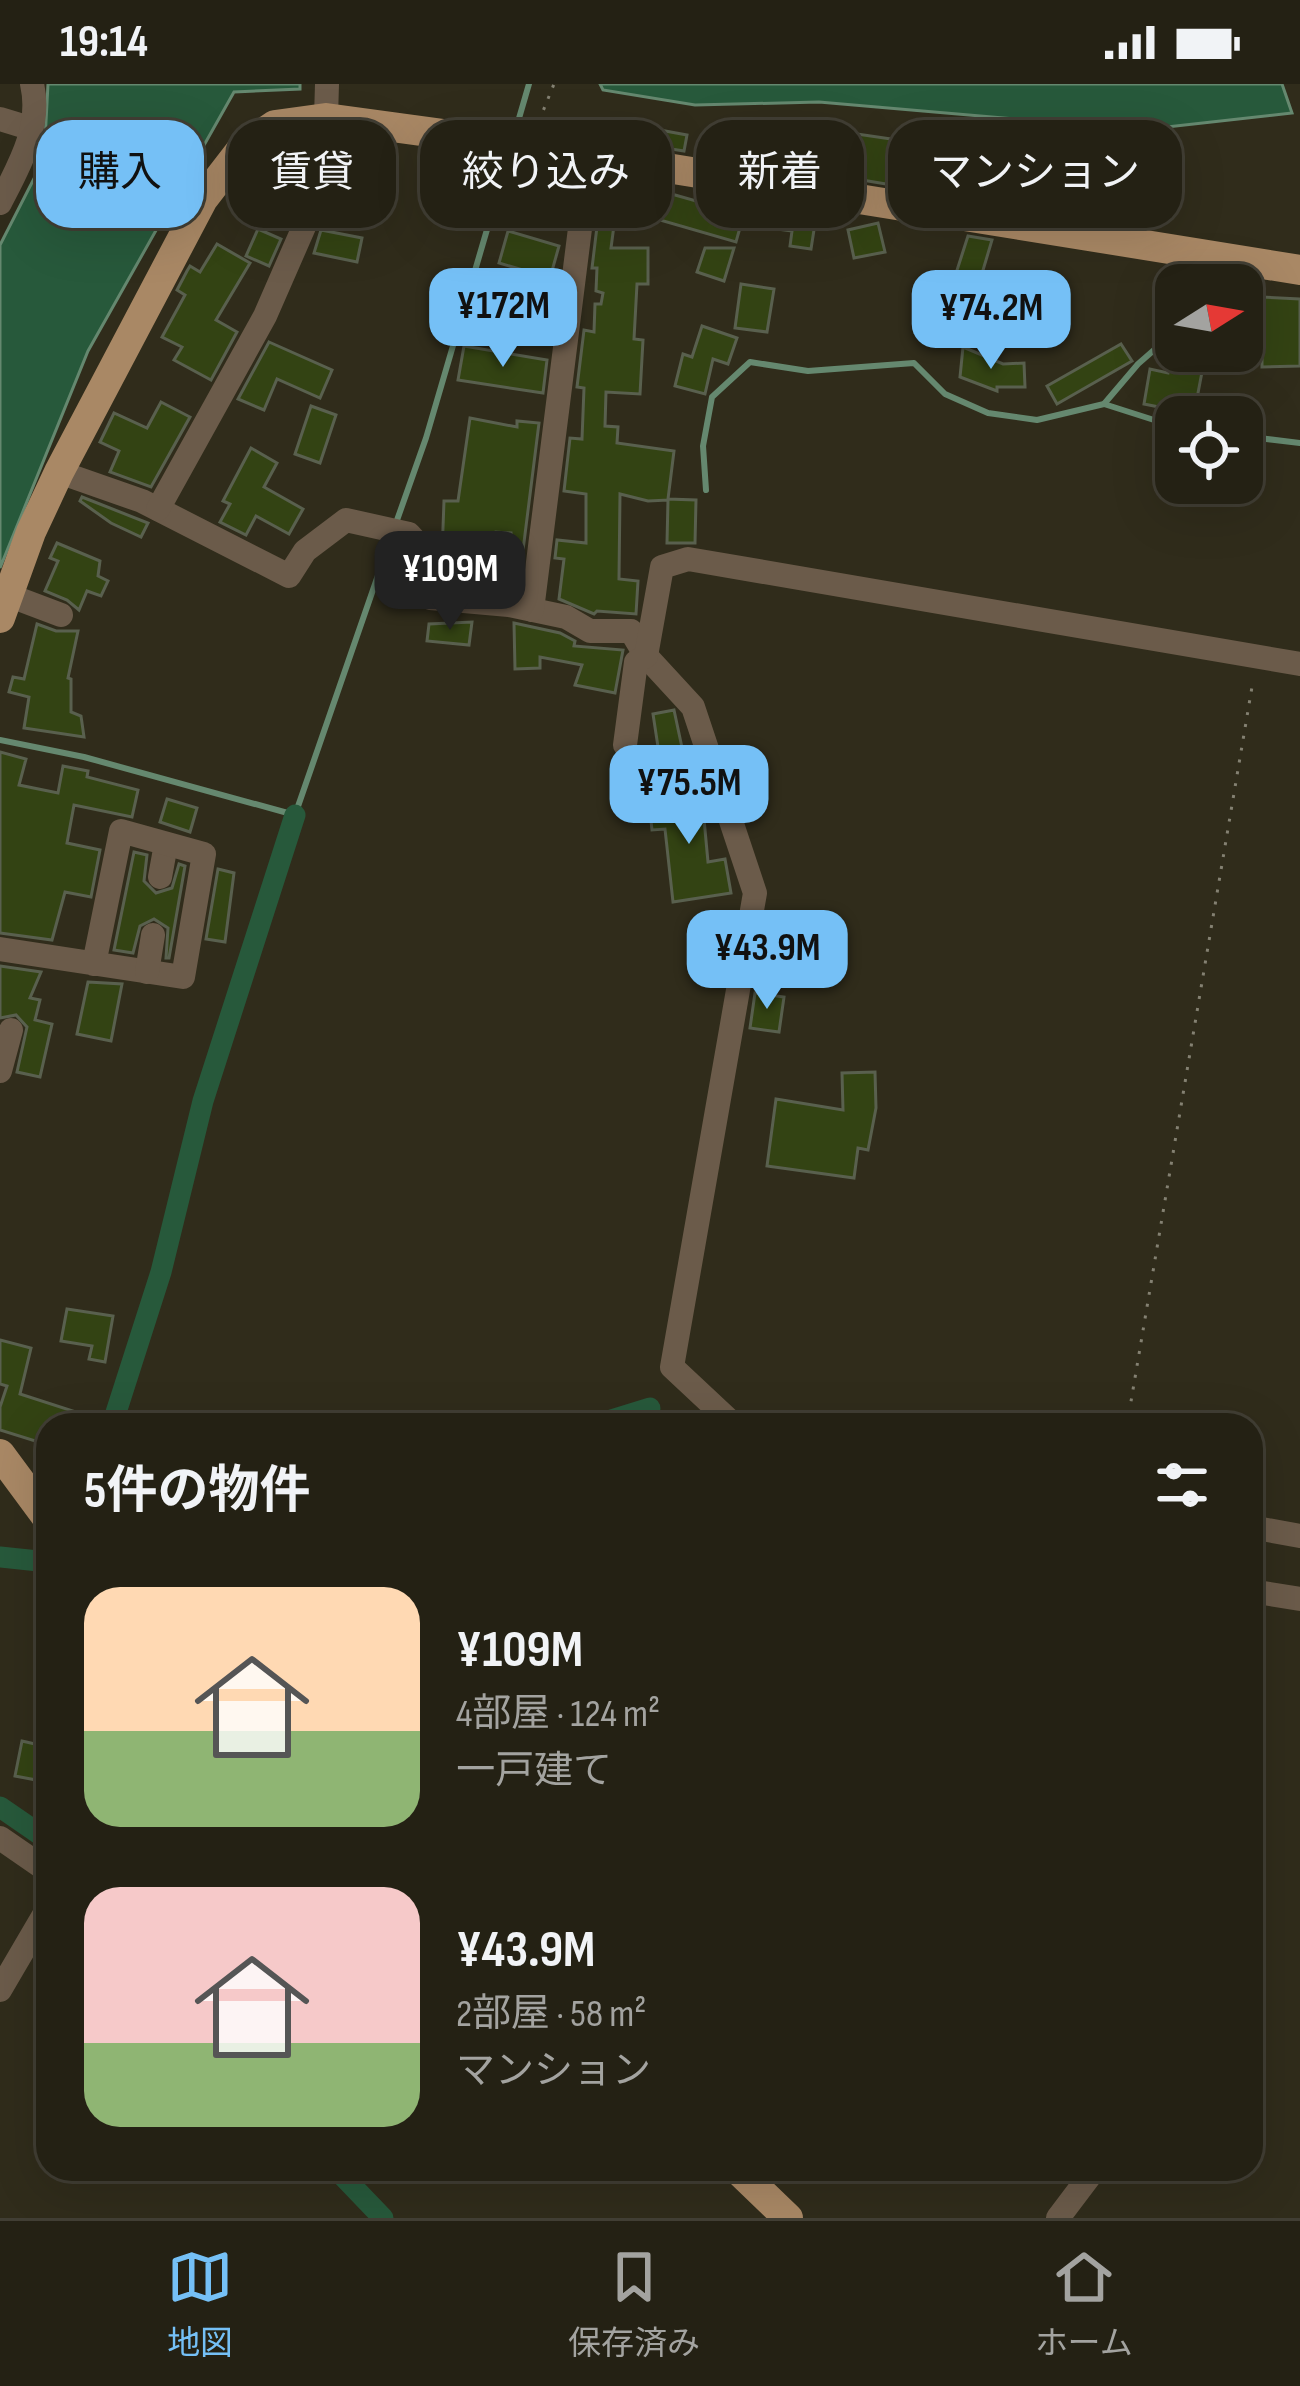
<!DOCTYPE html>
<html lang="ja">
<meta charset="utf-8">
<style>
body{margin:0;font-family:"Sofia Sans Condensed","Noto Sans JP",sans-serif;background:#2c291d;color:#f1f3f6;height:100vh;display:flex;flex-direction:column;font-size:45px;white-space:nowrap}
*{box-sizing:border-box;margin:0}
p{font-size:39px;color:#a3a3a0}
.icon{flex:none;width:66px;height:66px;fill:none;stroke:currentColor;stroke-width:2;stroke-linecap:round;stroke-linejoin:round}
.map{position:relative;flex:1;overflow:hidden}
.sheet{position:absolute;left:36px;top:1329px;width:1227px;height:768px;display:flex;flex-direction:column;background:#242114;border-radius:36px;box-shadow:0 12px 48px #0002,0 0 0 3px #413e34}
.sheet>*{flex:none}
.top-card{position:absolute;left:36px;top:36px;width:1230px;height:108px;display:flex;gap:24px}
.needle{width:78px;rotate:79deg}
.buttons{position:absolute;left:1155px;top:180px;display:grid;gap:24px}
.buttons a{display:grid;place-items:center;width:108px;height:108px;border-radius:24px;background:#242114;box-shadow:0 12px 48px #0002,0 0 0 3px #413e34;font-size:60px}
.price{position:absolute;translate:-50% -102px;padding:0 27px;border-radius:24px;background:#75c0f6;color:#111;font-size:39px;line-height:78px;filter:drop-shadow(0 3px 6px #0008)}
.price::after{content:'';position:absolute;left:50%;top:72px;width:36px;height:27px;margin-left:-18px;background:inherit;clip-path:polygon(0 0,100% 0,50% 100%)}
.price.current{background:#222;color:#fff}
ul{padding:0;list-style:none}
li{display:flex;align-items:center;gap:36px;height:300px;padding:0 48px}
li span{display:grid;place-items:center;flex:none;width:336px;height:240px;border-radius:36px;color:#555}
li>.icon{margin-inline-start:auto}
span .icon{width:144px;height:144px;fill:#fffc;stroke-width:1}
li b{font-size:51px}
h2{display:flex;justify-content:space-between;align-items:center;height:144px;padding:0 48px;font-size:51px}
.chip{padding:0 42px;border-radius:36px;background:#242114;box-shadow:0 12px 48px #0002,0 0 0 3px #413e34;font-size:42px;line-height:108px}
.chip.current{background:#75c0f6;color:#111}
.status{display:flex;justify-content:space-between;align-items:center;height:84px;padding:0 60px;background:#242114;direction:ltr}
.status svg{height:33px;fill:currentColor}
.tab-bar{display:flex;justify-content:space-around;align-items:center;height:168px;border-top:3px solid #413e34;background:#242114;font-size:33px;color:#a3a3a0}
.tab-bar a{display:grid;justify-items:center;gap:6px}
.tab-bar .current{color:#75c0f6}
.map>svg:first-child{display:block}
.water{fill:#27593b;stroke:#65886f;stroke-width:3}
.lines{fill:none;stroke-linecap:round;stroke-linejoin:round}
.stream{stroke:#65886f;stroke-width:6}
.canal{stroke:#27593b;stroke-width:21}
.building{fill:#334313;stroke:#59604e;stroke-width:3}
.path{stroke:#848172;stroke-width:3;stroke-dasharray:3 9;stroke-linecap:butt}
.minor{stroke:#6b5b4a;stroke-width:24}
.major{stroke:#a98865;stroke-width:30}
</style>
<div class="status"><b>19:14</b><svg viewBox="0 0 49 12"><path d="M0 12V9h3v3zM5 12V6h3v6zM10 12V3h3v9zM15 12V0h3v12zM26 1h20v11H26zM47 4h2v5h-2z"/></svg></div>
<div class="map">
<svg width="1300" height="2134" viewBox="0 0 1300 2134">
<rect width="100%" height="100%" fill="#302c1b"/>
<g class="water">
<polygon points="48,0 300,0 300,5 234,8 88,267 0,484 0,161 44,75"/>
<polygon points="600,0 1282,0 1292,29 1140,46 819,18 695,21 603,6"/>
</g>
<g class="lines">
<g class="stream">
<polyline points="515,48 529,0"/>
<polyline points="1104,320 1176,343"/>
<polyline points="1242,352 1300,359"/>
<polyline points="706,406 703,362 712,313 750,278 808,287 914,279 945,310 988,329 1037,336 1104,320 1138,280 1162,259"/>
<polyline points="396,439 426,354 510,67"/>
<polyline points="0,656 84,673 295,731 392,451"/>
</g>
<g class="canal">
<polyline points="112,1341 161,1188 203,1017 295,731"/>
<polyline points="595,1341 650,1324"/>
<polyline points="0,1473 48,1478"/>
<polyline points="0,1723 48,1756"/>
<polyline points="336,2085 383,2134"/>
</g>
</g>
<g class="building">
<polygon points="616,38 687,51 684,67 614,56"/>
<polygon points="850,49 905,57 898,102 814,88 818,55 848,59"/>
<polygon points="603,93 620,96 611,164 648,164 648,200 637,200 634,255 643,256 640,310 606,308 605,342 618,343 617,359 674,367 668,415 696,416 695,459 667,459 668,416 648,417 620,410 619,495 638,497 636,530 597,527 594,530 559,515 564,475 555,474 557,456 586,459 586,410 564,407 570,354 582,355 584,304 577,303 584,246 594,248 595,220 601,220 603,209 596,207 597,184 592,184"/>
<polygon points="540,100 568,104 565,134 506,126 509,107 538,111"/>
<polygon points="668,109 717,123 720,112 781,122 781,128 816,133 811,165 790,162 792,147 741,140 736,158 660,136"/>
<polygon points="878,139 885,168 854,174 848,146"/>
<polygon points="258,145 281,155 269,182 246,172"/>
<polygon points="321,146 362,154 357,178 314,169"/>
<polygon points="508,147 559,162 550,194 499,179"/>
<polygon points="968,152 992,156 975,213 950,208"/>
<polygon points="217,160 250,179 216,236 237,248 211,296 174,276 182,263 162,253 185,211 177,206 187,187 190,182 200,188"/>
<polygon points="705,164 734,164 724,197 697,188"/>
<polygon points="741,200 774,205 767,248 735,244"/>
<polygon points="1242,212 1300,215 1300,282 1262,283 1262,237 1242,241"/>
<polygon points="702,242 737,254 728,280 713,275 705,310 675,302 683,270 692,273"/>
<polygon points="269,258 332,286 320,314 277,295 264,326 238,315"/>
<polygon points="1121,260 1132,277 1057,320 1047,302"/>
<polygon points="464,262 547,276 543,309 458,296"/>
<polygon points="963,263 1003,280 1024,279 1025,303 997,303 997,307 960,293"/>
<polygon points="1172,267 1206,267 1194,330 1144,320 1150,285 1168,289"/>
<polygon points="161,318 190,333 151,403 110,388 119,367 100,358 114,329 147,344"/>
<polygon points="311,322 336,331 320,379 295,370"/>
<polygon points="470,334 517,343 517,337 539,339 518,506 513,505 511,449 496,448 490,503 436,498 437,470 442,470 444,417 458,417"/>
<polygon points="251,364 277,379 264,403 303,425 289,450 256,432 246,451 220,438 230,420 223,417"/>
<polygon points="82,413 148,439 141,453 111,439 80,417"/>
<polygon points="57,459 100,477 98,492 108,497 101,512 87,507 79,526 67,516 45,507 58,477 50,474"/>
<polygon points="472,538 469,561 427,557 429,540"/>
<polygon points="514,539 560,549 575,557 574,562 623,566 615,609 575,601 582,581 540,573 540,584 515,585"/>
<polygon points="37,540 56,547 78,547 68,594 71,595 71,628 81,632 84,653 24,644 29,613 9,608 13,593 24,595"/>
<polygon points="674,626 684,673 660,676 653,630"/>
<polygon points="0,668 26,675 19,701 58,709 63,682 88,687 87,693 138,706 132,733 74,721 67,759 100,766 91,813 65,808 52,856 0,849"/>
<polygon points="701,703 708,778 725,775 731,809 673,818 665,745 652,746 649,719 672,717 676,705"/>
<polygon points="167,715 197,724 190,748 160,738"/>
<polygon points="134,768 147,771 144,797 156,809 172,804 179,780 185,782 169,874 166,874 168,844 154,835 140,842 133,869 114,866"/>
<polygon points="218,785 234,789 225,858 206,855"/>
<polygon points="0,882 41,888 30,914 40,916 35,936 52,940 40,993 17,988 27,943 16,931 0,934"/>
<polygon points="88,898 122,900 111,957 77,950"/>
<polygon points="755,909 784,913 779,948 750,944"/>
<polygon points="875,988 876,1024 868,1066 858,1064 854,1094 767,1082 776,1015 843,1026 842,989"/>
<polygon points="67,1225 113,1232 105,1278 89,1275 92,1262 61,1257"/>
<polygon points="0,1256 31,1264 20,1310 107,1338 107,1341 48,1341 48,1361 0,1346 0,1323 7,1302 0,1300"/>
<polygon points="22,1657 48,1663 48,1705 36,1696 15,1692"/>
</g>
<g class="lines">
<g class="path">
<polyline points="539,37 554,0"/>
<polyline points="1127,1341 1253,597"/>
</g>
<g class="minor">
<polyline points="0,35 23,42"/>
<path d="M0,119C19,82 42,43 32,0"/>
<polyline points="59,388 142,417 289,492 305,467 346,436 409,450 420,462 420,506 430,514 509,521 566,533 590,547 631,547 646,572 693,623 755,809 672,1283 734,1341"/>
<polyline points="158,425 265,232 310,129 318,100 316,49 326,34 327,0"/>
<polyline points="8,511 61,531"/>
<polyline points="532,526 589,73"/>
<polyline points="625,661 636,578 646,572 662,483 688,475 1300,580"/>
<polyline points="160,793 166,760"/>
<polyline points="0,865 183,893 204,770 121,747 94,880"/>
<polyline points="147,888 153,851"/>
<polyline points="0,987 11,946"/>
<polyline points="1251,1443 1300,1452"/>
<polyline points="1251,1507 1300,1515"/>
<polyline points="0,1754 48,1787"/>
<polyline points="0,1906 48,1824"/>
<polyline points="1058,2134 1095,2085"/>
</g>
<g class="major">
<polyline points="0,534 31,448 59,388 203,115 244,62 275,41 326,34 524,61 1300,186"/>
<polyline points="0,1370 48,1435"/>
<polyline points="737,2085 788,2134"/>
</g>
</g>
</svg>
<div class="buttons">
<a><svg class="needle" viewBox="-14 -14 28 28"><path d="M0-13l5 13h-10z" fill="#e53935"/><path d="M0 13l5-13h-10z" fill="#a3a3a0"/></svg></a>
<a><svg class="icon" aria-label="locate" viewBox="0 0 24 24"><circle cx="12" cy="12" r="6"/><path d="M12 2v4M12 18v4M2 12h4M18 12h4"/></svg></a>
</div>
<b class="price" style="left:503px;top:286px">¥172M</b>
<b class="price" style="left:991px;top:288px">¥74.2M</b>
<b class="price current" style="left:450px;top:549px">¥109M</b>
<b class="price" style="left:689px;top:763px">¥75.5M</b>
<b class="price" style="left:767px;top:928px">¥43.9M</b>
<div class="top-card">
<a class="chip current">購入</a>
<a class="chip">賃貸</a>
<a class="chip">絞り込み</a>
<a class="chip">新着</a>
<a class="chip">マンション</a>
</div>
<section class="sheet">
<h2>5件の物件<svg class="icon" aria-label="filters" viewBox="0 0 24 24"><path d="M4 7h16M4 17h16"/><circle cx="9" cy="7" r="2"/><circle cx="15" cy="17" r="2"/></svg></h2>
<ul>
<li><span style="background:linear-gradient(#ffd9b3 60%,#8fb573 0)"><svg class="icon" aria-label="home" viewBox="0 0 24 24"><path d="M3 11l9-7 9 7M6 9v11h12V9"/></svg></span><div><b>¥109M</b><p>4部屋 · 124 m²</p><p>一戸建て</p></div></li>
<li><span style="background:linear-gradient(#f6c9c9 65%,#8fb573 0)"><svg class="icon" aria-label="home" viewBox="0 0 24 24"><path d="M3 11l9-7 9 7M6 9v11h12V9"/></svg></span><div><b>¥43.9M</b><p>2部屋 · 58 m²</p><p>マンション</p></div></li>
</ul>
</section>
</div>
<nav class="tab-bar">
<a class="current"><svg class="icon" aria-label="map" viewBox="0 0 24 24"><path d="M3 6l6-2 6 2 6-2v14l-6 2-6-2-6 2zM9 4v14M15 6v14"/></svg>地図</a>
<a><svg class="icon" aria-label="saved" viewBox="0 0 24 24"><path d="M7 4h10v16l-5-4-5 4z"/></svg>保存済み</a>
<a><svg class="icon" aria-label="home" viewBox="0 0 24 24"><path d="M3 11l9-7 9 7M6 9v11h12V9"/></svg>ホーム</a>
</nav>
